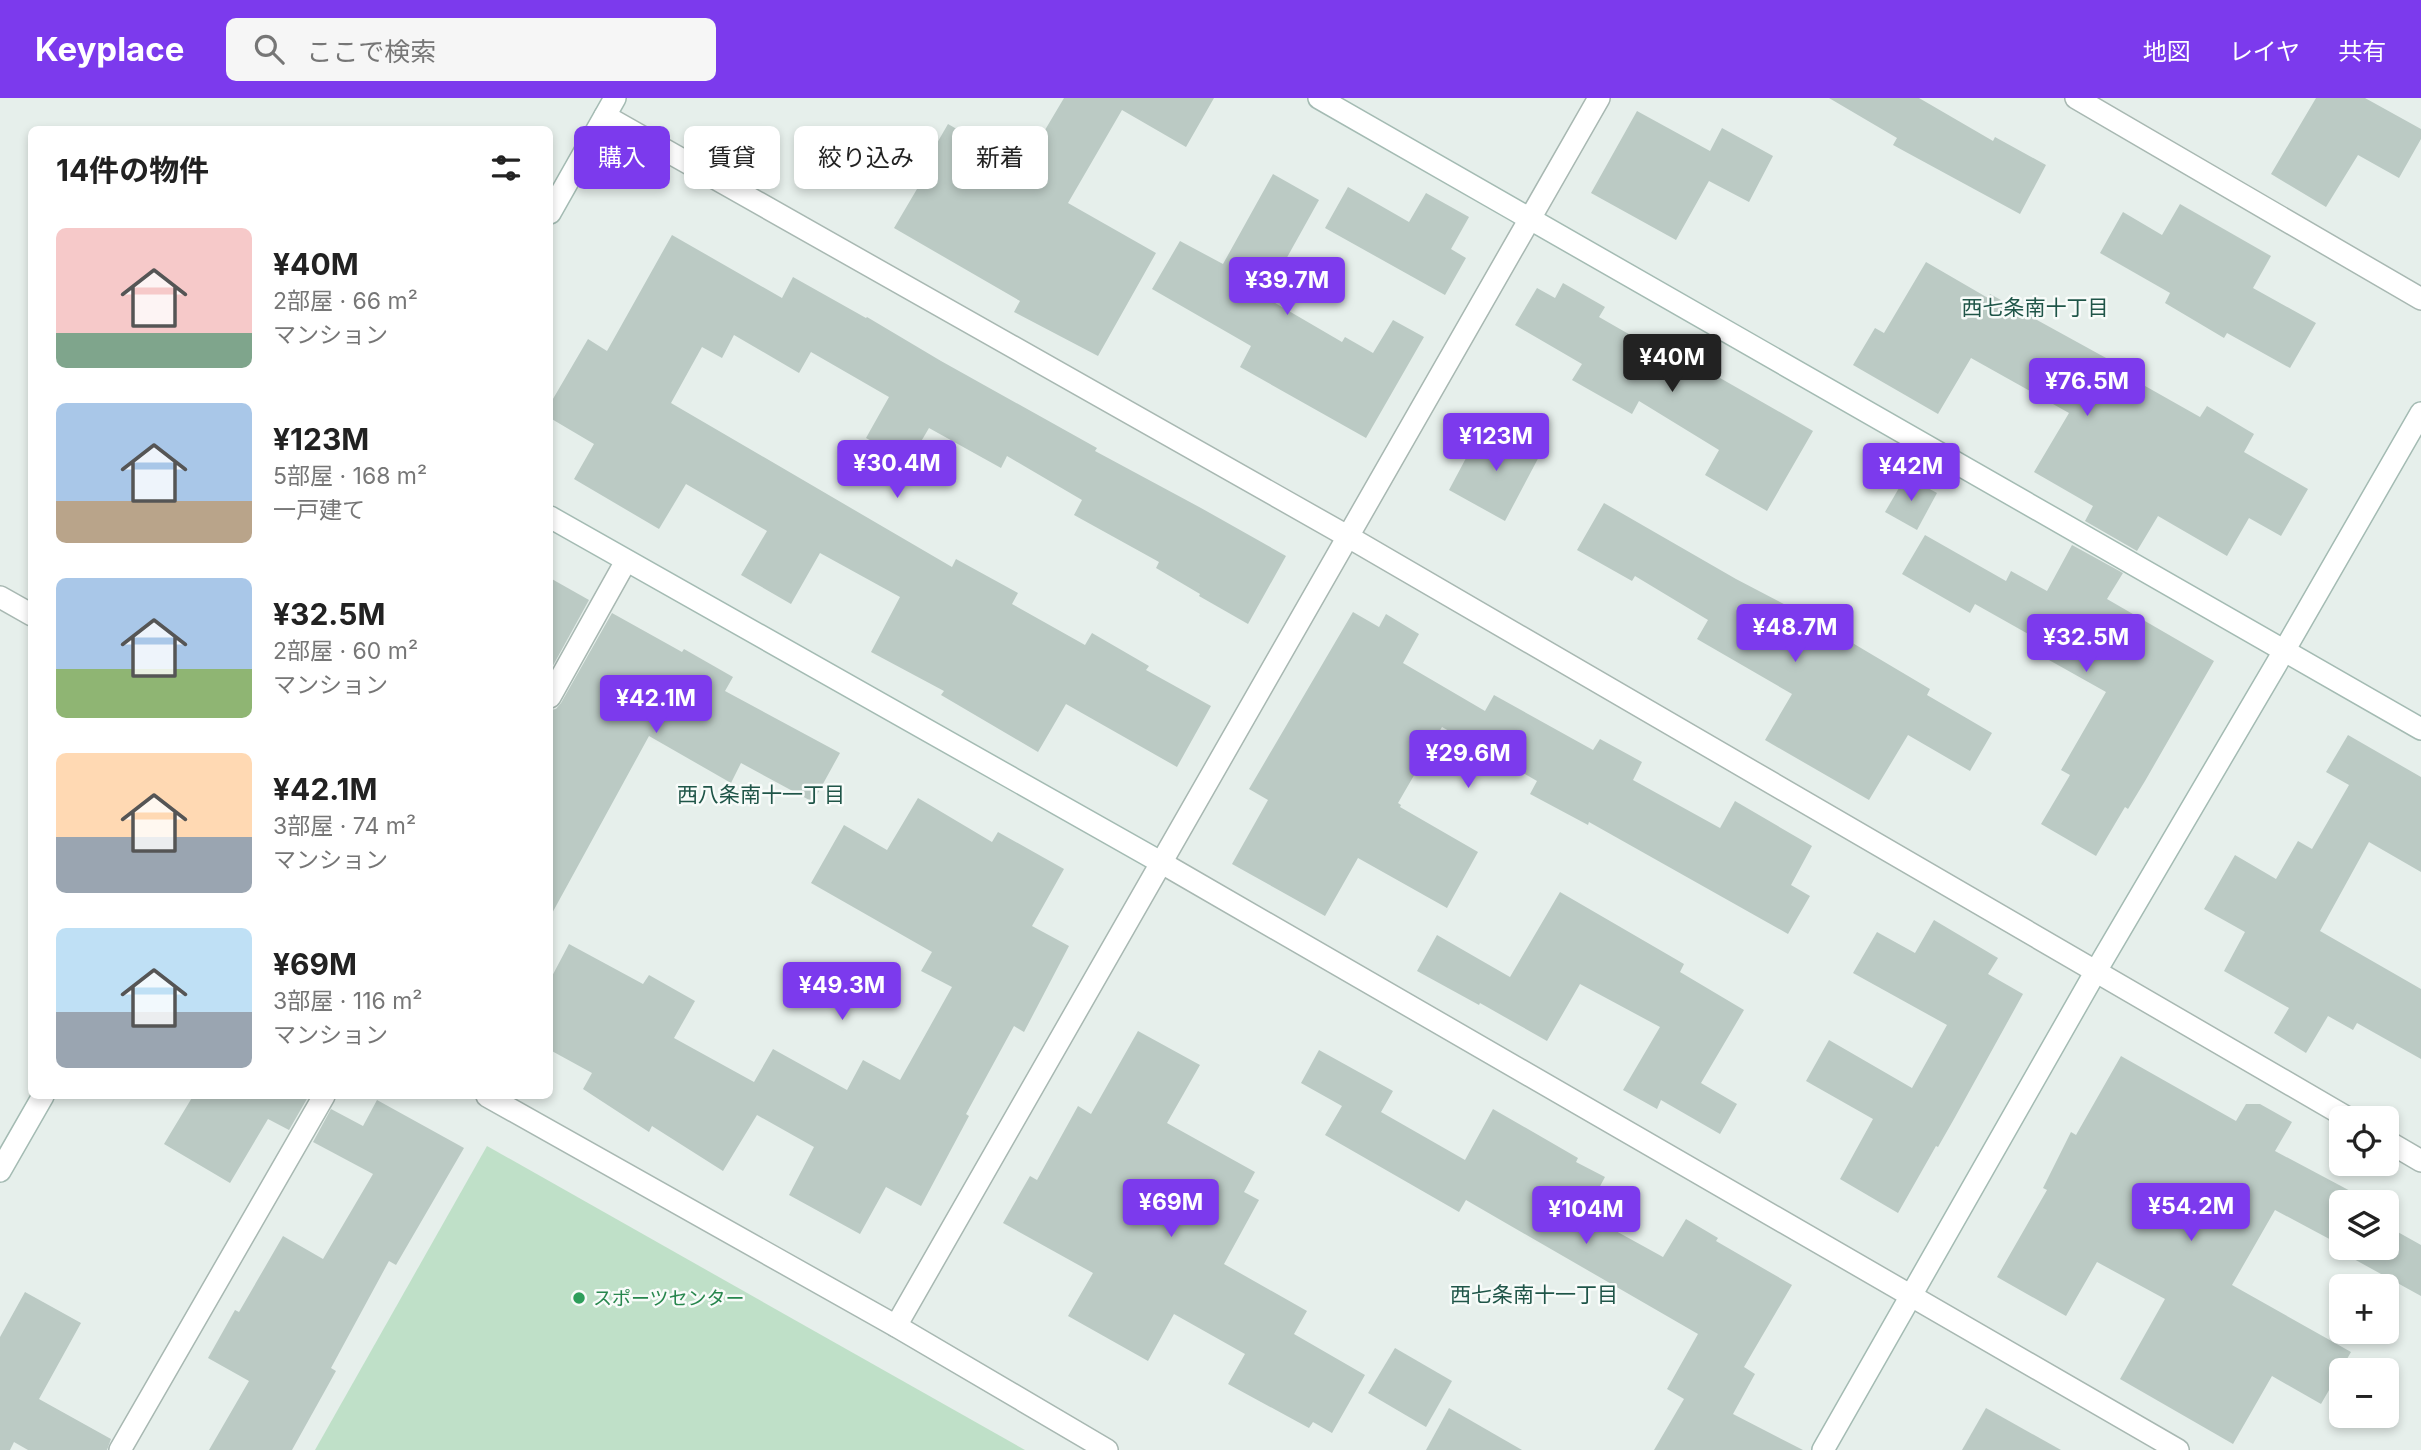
<!DOCTYPE html>
<html lang="ja">
<meta charset="utf-8">
<style>
body{margin:0;font-family:Inter,"Noto Sans JP",sans-serif;background:#f6f6f6;color:#222;height:100vh;display:flex;flex-direction:column;font-size:26px;white-space:nowrap}
*{box-sizing:border-box;margin:0}
p{font-size:23px;color:#767676}
.icon{flex:none;width:38px;height:38px;fill:none;stroke:currentColor;stroke-width:2;stroke-linecap:round;stroke-linejoin:round}
.map{position:relative;flex:1;overflow:hidden}
.details{position:absolute;left:28px;top:28px;width:525px;height:973px;display:flex;flex-direction:column;background:#fff;border-radius:10px;box-shadow:0 4px 10px #0003}
.details>*{flex:none}
.top-card{position:absolute;left:574px;top:28px;width:665px;height:63px;display:flex;gap:14px}
.tools{position:absolute;left:2329px;top:1008px;display:grid;gap:14px}
.tools a{display:grid;place-items:center;width:70px;height:70px;border-radius:10px;background:#fff;box-shadow:0 4px 10px #0003;font-size:35px}
.price{position:absolute;translate:-50% -60px;padding:0 16px;border-radius:7px;background:#7c3aed;color:#fff;font-size:23px;line-height:46px;filter:drop-shadow(0 2px 4px #0008)}
.price::after{content:'';position:absolute;left:50%;top:42px;width:21px;height:16px;margin-left:-10px;background:inherit;clip-path:polygon(0 0,100% 0,50% 100%)}
.price.on{background:#222;color:#fff}
ul{padding:0;list-style:none}
li{display:flex;align-items:center;gap:21px;height:175px;padding:0 28px}
li span{display:grid;place-items:center;flex:none;width:196px;height:140px;border-radius:10px;color:#555}
li>.icon{margin-inline-start:auto}
span .icon{width:84px;height:84px;fill:#fffc;stroke-width:1}
li b{font-size:30px}
h2{display:flex;justify-content:space-between;align-items:center;height:84px;padding:0 28px;font-size:30px}
.pill{padding:0 24px;border-radius:10px;background:#fff;box-shadow:0 4px 10px #0003;font-size:24px;line-height:63px}
.pill.on{background:#7c3aed;color:#fff}
header{display:flex;align-items:center;gap:42px;box-sizing:border-box;height:98px;padding:0 35px;background:#7c3aed;color:#fff}
header strong{font-size:33px}
nav{display:flex;gap:38px;margin-inline-start:auto;font-size:24px}
.search{width:490px;height:63px;background:#f6f6f6;display:flex;align-items:center;gap:18px;box-sizing:border-box;padding:0 24px;border-radius:10px;color:#767676;font-size:26px}
.map>svg:first-child{display:block}
.green{fill:#bfe0c8}
.building{fill:#bbcac4}
.lines{fill:none;stroke-linecap:round;stroke-linejoin:round}
.street-casing{stroke:#a8b8b2;stroke-width:24}
.secondary-casing{stroke:#a4bbb3;stroke-width:24}
.street{stroke:#fff;stroke-width:21}
.secondary{stroke:#fff;stroke-width:21}
.leisure-dot{fill:#2e9e5b;stroke:#f7fbf9;stroke-width:2.5}
.labels{text-anchor:middle;dominant-baseline:central;stroke-width:5;stroke-linejoin:round;paint-order:stroke}
.leisure-label{font-size:19px;fill:#27864d;stroke:#f7fbf9;text-anchor:start}
.neighbourhood-label{font-size:21px;fill:#1f5548;stroke:#f7fbf9}
</style>
<header>
<strong>Keyplace</strong>
<div class="search"><svg class="icon" aria-label="search" viewBox="0 0 24 24"><circle cx="10" cy="10" r="6"/><path d="M15 15l6 6"/></svg>ここで検索</div>
<nav><a>地図</a><a>レイヤ</a><a>共有</a></nav>
</header>
<div class="map">
<svg width="2421" height="1352" viewBox="0 0 2421 1352">
<rect width="100%" height="100%" fill="#e6efeb"/>
<polygon class="green" points="487,1048 1025,1352 315,1352"/>
<g class="building">
<polygon points="1064,0 1214,0 1186,49 1122,12 1068,105 1156,155 1098,258 1014,214 1020,203 894,130 927,74 922,71 948,26 1023,69"/>
<polygon points="1829,0 1919,0 1993,43 1995,39 2046,67 2020,116 1893,47 1897,40"/>
<polygon points="2316,0 2365,0 2421,31 2421,41 2399,80 2358,57 2326,109 2271,76"/>
<polygon points="1637,13 1710,53 1722,30 1773,58 1749,104 1709,83 1676,142 1591,95"/>
<polygon points="1273,76 1319,102 1265,199 1342,244 1345,239 1373,255 1393,222 1424,239 1366,340 1240,269 1251,248 1152,191 1180,143 1223,166"/>
<polygon points="1348,89 1409,124 1426,95 1469,119 1451,151 1466,160 1445,197 1325,130"/>
<polygon points="2180,106 2271,158 2253,190 2316,225 2290,270 2227,235 2224,240 2165,205 2170,195 2100,155 2123,114 2162,137"/>
<polygon points="672,137 782,200 793,179 866,220 867,219 941,263 1097,350 1095,353 1201,410 1286,458 1248,526 1199,498 1200,496 1156,470 1159,464 1074,417 1082,402 1007,358 1001,370 929,330 909,364 866,340 889,299 811,254 799,275 734,237 722,260 702,249 671,305 952,469 956,461 1018,495 1012,506 1085,547 1092,535 1149,568 1146,572 1211,608 1177,669 1066,606 1038,654 941,597 944,593 871,554 900,499 820,455 791,506 741,477 767,433 686,386 659,431 574,381 594,346 550,320 550,306 588,241 607,253"/>
<polygon points="1926,164 1988,200 1990,196 2117,266 2115,271 2200,319 2207,308 2254,336 2244,354 2308,391 2281,438 2249,420 2227,458 2158,418 2137,453 2085,423 2093,408 2034,374 2069,315 1971,260 1938,316 1853,267 1875,230 1884,235"/>
<polygon points="1563,185 1605,209 1599,219 1709,282 1713,276 1813,333 1767,413 1705,377 1719,352 1639,303 1632,316 1572,282 1582,266 1515,227 1537,190 1555,200"/>
<polygon points="1495,328 1542,353 1505,423 1449,392 1473,347 1483,353"/>
<polygon points="1906,378 1937,395 1917,432 1885,414"/>
<polygon points="1604,405 1736,481 1807,518 1930,591 1927,597 1992,635 1970,673 1908,637 1869,702 1765,642 1792,596 1697,541 1708,522 1635,478 1632,483 1577,452"/>
<polygon points="1925,437 2006,483 2011,473 2047,493 2072,447 2123,475 2107,501 2214,563 2145,683 2128,711 2125,709 2096,758 2041,726 2070,677 2061,672 2106,594 2049,562 2055,551 1975,506 1970,515 1902,476"/>
<polygon points="550,480 589,502 550,573"/>
<polygon points="1353,514 1379,529 1386,516 1419,536 1403,565 1485,613 1494,597 1593,652 1600,641 1642,664 1633,682 1720,730 1735,703 1812,748 1791,787 1810,798 1788,836 1589,724 1588,727 1530,696 1537,683 1442,629 1398,705 1401,707 1400,709 1478,754 1447,810 1358,760 1325,818 1232,766 1268,702 1249,691"/>
<polygon points="612,515 682,554 684,551 733,579 725,593 840,655 813,704 741,665 731,685 649,638 550,819 550,612 556,611 561,605"/>
<polygon points="2348,637 2421,679 2421,774 2369,744 2320,833 2421,891 2421,961 2357,925 2353,932 2328,918 2306,955 2274,935 2289,910 2224,873 2245,834 2204,811 2235,757 2276,781 2298,743 2312,751 2349,687 2326,674"/>
<polygon points="918,700 992,744 998,734 1064,771 1032,828 1069,848 1024,934 1014,928 966,1016 969,1018 921,1108 886,1089 860,1136 789,1097 814,1049 757,1017 723,1073 652,1028 649,1034 583,991 592,975 550,952 550,882 569,846 643,886 649,877 695,903 674,940 754,984 773,951 847,992 863,962 900,982 952,889 921,873 932,854 811,785 844,727 887,752"/>
<polygon points="1560,794 1684,866 1680,874 1744,912 1701,985 1737,1006 1720,1036 1661,1002 1657,1011 1623,992 1660,929 1580,886 1547,943 1480,905 1479,907 1417,873 1437,837 1510,879"/>
<polygon points="1934,822 1998,860 1988,876 2023,896 1954,1021 1938,1049 1936,1048 1898,1115 1840,1081 1873,1021 1806,983 1829,942 1912,990 1947,927 1853,875 1877,834 1915,855"/>
<polygon points="1138,933 1200,967 1167,1025 1255,1074 1244,1094 1259,1102 1224,1166 1307,1213 1294,1236 1365,1277 1332,1335 1313,1324 1309,1330 1228,1286 1245,1256 1174,1216 1148,1263 1068,1218 1093,1175 1003,1125 1030,1078 1037,1082 1078,1008 1091,1016"/>
<polygon points="1319,952 1393,993 1381,1014 1465,1062 1493,1011 1578,1060 1576,1064 1605,1079 1585,1116 1663,1159 1686,1121 1718,1140 1716,1143 1792,1187 1744,1269 1755,1276 1733,1316 1803,1352 1654,1352 1684,1301 1667,1291 1698,1236 1466,1102 1459,1114 1325,1037 1342,1008 1301,985"/>
<polygon points="2121,958 2236,1023 2246,1006 2260,1006 2292,1024 2275,1053 2371,1104 2342,1104 2342,1150 2387,1150 2387,1128 2421,1147 2421,1198 2332,1149 2335,1144 2275,1112 2232,1187 2351,1254 2321,1306 2272,1278 2233,1346 2120,1281 2165,1201 2097,1164 2066,1218 1997,1179 2047,1092 2043,1090 2071,1034 2076,1037"/>
<polygon points="193,998 305,998 308,999 289,1032 268,1021 230,1085 164,1046"/>
<polygon points="377,1002 464,1050 396,1167 389,1163 331,1270 336,1273 292,1352 209,1352 249,1283 208,1260 235,1212 239,1214 283,1138 323,1161 373,1076 313,1044 331,1011 363,1028"/>
<polygon points="25,1194 81,1225 39,1301 111,1341 107,1352 28,1352 14,1344 10,1352 0,1352 0,1239"/>
<polygon points="1395,1250 1452,1283 1426,1329 1368,1295"/>
<polygon points="1449,1310 1522,1352 1426,1352"/>
<polygon points="1986,1310 2061,1352 1962,1352"/>
</g>
<g class="lines">
<g class="street-casing">
<g id="street">
<polyline points="2076,0 2421,201"/>
<polyline points="605,18 1347,438 2348,1020"/>
<polyline points="0,499 32,517"/>
<polyline points="550,599 626,463"/>
<polyline points="1162,765 2178,1352"/>
<polyline points="487,998 896,1228 1107,1352"/>
<polyline points="2387,1043 2421,1063"/>
<polyline points="896,1228 1599,0"/>
<polyline points="120,1352 324,998"/>
</g>
</g>
<g class="secondary-casing">
<g id="secondary">
<polyline points="1319,0 2421,631"/>
<polyline points="550,115 615,0"/>
<polyline points="550,419 1162,765"/>
<polyline points="0,1073 43,998"/>
<polyline points="1823,1352 2096,873 2284,553 2421,315"/>
</g>
</g>
<use href="#street" class="street"/>
<use href="#secondary" class="secondary"/>
</g>
<circle class="leisure-dot" cx="579" cy="1200" r="7"/>
<g class="labels">
<g class="leisure-label">
<text x="593" y="1200">スポーツセンター</text>
</g>
<g class="neighbourhood-label">
<text x="2035" y="209">西七条南十丁目</text>
<text x="761" y="696">西八条南十一丁目</text>
<text x="1534" y="1196">西七条南十一丁目</text>
</g>
</g>
</svg>
<div class="tools">
<a><svg class="icon" aria-label="locate" viewBox="0 0 24 24"><circle cx="12" cy="12" r="6"/><path d="M12 2v4M12 18v4M2 12h4M18 12h4"/></svg></a>
<a><svg class="icon" aria-label="layers" viewBox="0 0 24 24"><path d="M12 4l9 5-9 5-9-5zM3 14l9 5 9-5"/></svg></a>
<a>+</a>
<a>−</a>
</div>
<b class="price" style="left:1287px;top:219px">¥39.7M</b>
<b class="price on" style="left:1672px;top:296px">¥40M</b>
<b class="price" style="left:2087px;top:320px">¥76.5M</b>
<b class="price" style="left:1496px;top:375px">¥123M</b>
<b class="price" style="left:897px;top:402px">¥30.4M</b>
<b class="price" style="left:1911px;top:405px">¥42M</b>
<b class="price" style="left:1795px;top:566px">¥48.7M</b>
<b class="price" style="left:2086px;top:576px">¥32.5M</b>
<b class="price" style="left:656px;top:637px">¥42.1M</b>
<b class="price" style="left:1468px;top:692px">¥29.6M</b>
<b class="price" style="left:842px;top:924px">¥49.3M</b>
<b class="price" style="left:1171px;top:1141px">¥69M</b>
<b class="price" style="left:2191px;top:1145px">¥54.2M</b>
<b class="price" style="left:1586px;top:1148px">¥104M</b>
<div class="top-card">
<a class="pill on">購入</a>
<a class="pill">賃貸</a>
<a class="pill">絞り込み</a>
<a class="pill">新着</a>
</div>
<section class="details">
<h2>14件の物件<svg class="icon" aria-label="filters" viewBox="0 0 24 24"><path d="M4 7h16M4 17h16"/><circle cx="9" cy="7" r="2"/><circle cx="15" cy="17" r="2"/></svg></h2>
<ul>
<li><span style="background:linear-gradient(#f6c9c9 75%,#7fa58c 0)"><svg class="icon" aria-label="home" viewBox="0 0 24 24"><path d="M3 11l9-7 9 7M6 9v11h12V9"/></svg></span><div><b>¥40M</b><p>2部屋 · 66 m²</p><p>マンション</p></div></li>
<li><span style="background:linear-gradient(#a9c7e8 70%,#b9a48a 0)"><svg class="icon" aria-label="home" viewBox="0 0 24 24"><path d="M3 11l9-7 9 7M6 9v11h12V9"/></svg></span><div><b>¥123M</b><p>5部屋 · 168 m²</p><p>一戸建て</p></div></li>
<li><span style="background:linear-gradient(#a9c7e8 65%,#8fb573 0)"><svg class="icon" aria-label="home" viewBox="0 0 24 24"><path d="M3 11l9-7 9 7M6 9v11h12V9"/></svg></span><div><b>¥32.5M</b><p>2部屋 · 60 m²</p><p>マンション</p></div></li>
<li><span style="background:linear-gradient(#ffd9b3 60%,#9aa5b1 0)"><svg class="icon" aria-label="home" viewBox="0 0 24 24"><path d="M3 11l9-7 9 7M6 9v11h12V9"/></svg></span><div><b>¥42.1M</b><p>3部屋 · 74 m²</p><p>マンション</p></div></li>
<li><span style="background:linear-gradient(#bfe0f5 60%,#9aa5b1 0)"><svg class="icon" aria-label="home" viewBox="0 0 24 24"><path d="M3 11l9-7 9 7M6 9v11h12V9"/></svg></span><div><b>¥69M</b><p>3部屋 · 116 m²</p><p>マンション</p></div></li>
</ul>
</section>
</div>
